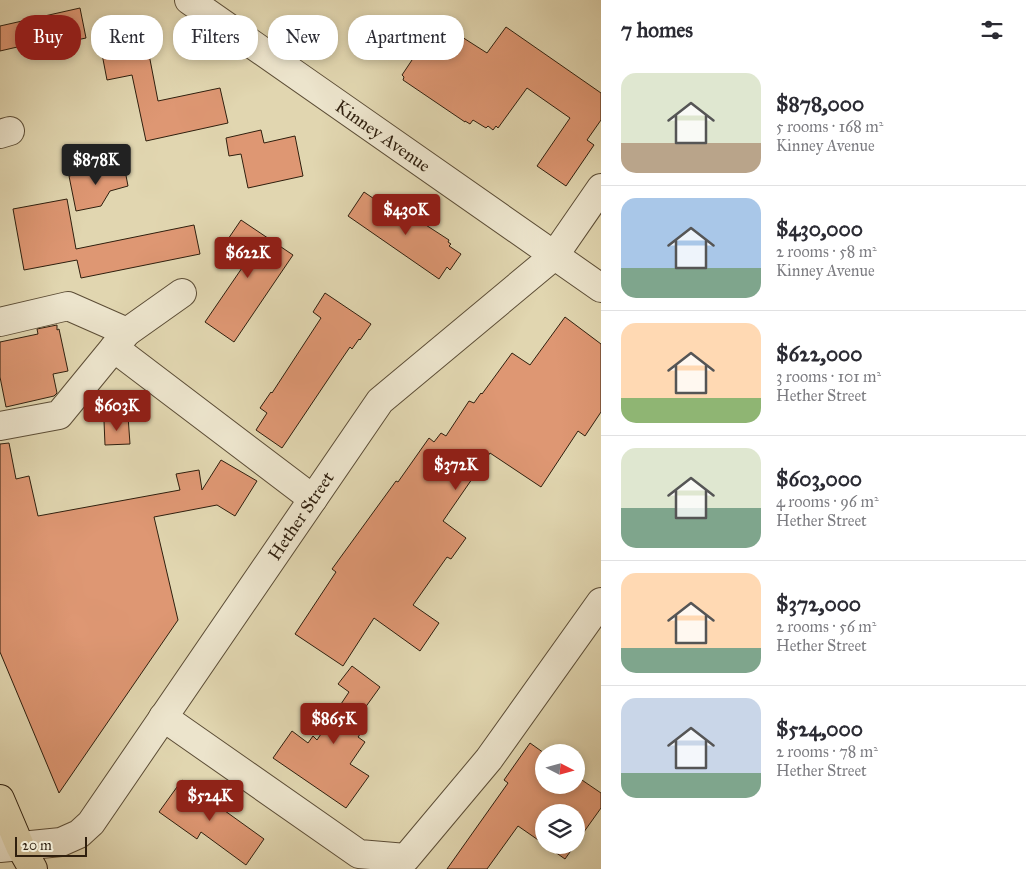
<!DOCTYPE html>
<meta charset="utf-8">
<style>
body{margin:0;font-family:"IM FELL Great Primer",serif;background:#f7f7f7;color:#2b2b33;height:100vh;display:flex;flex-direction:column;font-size:19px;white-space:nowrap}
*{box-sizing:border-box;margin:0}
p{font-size:16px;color:#7c7c81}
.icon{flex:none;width:28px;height:28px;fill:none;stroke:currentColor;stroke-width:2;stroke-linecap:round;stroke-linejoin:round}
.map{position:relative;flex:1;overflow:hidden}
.sheet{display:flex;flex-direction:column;background:#fff;width:425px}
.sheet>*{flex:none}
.top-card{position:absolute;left:15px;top:15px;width:475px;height:45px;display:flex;gap:10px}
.needle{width:32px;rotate:96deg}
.buttons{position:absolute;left:535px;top:744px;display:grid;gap:10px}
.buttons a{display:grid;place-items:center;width:50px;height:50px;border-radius:50%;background:#fff;box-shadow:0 2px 8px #0003;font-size:25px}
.scale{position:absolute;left:15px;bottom:12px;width:72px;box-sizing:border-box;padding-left:5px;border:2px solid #2f1f0e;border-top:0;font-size:14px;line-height:18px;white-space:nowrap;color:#2f1f0e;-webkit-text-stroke:4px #ece4cc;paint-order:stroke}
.price{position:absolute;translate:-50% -42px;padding:0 11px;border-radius:5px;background:#8f2418;color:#fff;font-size:16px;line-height:32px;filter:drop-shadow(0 1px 2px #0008)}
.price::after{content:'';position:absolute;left:50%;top:30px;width:15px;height:11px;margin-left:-8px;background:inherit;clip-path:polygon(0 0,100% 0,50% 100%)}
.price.active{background:#222;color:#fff}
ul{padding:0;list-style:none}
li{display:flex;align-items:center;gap:15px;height:125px;padding:0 20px}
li+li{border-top:1px solid #e1e1e2}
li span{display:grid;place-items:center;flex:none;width:140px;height:100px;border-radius:15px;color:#555}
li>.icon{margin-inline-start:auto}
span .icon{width:60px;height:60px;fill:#fffc;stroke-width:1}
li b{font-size:21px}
h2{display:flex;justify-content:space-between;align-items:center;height:60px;padding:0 20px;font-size:21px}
.tag{padding:0 18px;border-radius:20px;background:#fff;box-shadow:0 2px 8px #0003;font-size:18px;line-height:45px}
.tag.active{background:#8f2418;color:#fff}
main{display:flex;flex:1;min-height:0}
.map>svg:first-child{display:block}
.building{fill:#de9773;stroke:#2f1f0e}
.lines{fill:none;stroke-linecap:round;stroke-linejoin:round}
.minor-casing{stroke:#5c4d36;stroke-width:30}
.major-casing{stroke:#2f1f0e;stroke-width:30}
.minor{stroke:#ece4cc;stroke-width:28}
.major{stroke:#e1d6b0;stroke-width:28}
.labels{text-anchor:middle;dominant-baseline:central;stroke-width:5;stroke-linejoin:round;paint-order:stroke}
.street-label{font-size:18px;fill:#2f1f0e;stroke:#ece4cc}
</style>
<main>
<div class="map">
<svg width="601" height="869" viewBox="0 0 601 869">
<rect width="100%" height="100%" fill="#e1d6b0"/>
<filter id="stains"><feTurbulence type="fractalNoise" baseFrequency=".004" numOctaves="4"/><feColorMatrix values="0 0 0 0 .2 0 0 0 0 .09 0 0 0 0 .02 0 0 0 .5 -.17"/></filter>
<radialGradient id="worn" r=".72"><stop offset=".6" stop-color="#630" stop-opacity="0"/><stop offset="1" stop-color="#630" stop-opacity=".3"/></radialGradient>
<g class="building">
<polygon points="80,8 86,38 53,45 52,39 0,51 0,26"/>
<polygon points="506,27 601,93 601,120 587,140 594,145 566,186 537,166 570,118 527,88 498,128 496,126 493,130 488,126 486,128 473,120 470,124 465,121 465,122 403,80 404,77 402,75 420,48 429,54 439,38 444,41 451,30 487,53"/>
<polygon points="147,44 158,101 220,88 228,123 146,141 132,75 107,80 102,54"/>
<polygon points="261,130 264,143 295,136 303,176 248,188 241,154 229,156 226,138"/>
<polygon points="124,165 128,186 110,191 101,206 76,211 69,176"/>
<polygon points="364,192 411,224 415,218 449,240 448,242 451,244 449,246 461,254 450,270 447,267 439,279 348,216"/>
<polygon points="67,199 76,249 194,225 200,254 81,278 77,260 24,270 13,209"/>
<polygon points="241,220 293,255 234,342 205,322 242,268 224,245"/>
<polygon points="325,293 371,324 360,340 359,339 352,349 350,347 337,366 282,448 256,430 267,413 260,408 271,392 272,393 321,318 313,312"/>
<polygon points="565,317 601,344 601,412 585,436 578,431 541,487 490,453 443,521 466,538 451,559 447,557 413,605 439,623 420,651 374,618 343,666 295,634 336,572 332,569 396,481 398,482 429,438 434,442 441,433 446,436 469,401 474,403 481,393 482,394 512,353 530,365"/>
<polygon points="57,325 57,330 59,329 68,371 53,374 57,393 54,396 6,407 0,377 0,342 38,334 37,329"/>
<polygon points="128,416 130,444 105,445 104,421"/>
<polygon points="9,443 16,479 29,476 38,516 180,490 176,474 199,470 202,490 221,460 257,481 235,516 217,505 154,517 178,620 59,793 0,652 0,444"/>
<polygon points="352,666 380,687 357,719 366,726 358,737 365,742 350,764 369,776 346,808 273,758 292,731 308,743 313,736 317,740 349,692 338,684"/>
<polygon points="530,743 544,753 544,785 576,785 576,776 601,793 601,808 576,843 576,812 544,812 544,844 518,826 487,869 447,869 508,783 504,780"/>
<polygon points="182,780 264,839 246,865 201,832 197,839 159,812"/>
<polygon points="545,845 575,845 565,859"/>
</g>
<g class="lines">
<g class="minor-casing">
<g id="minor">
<polyline points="189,0 601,288"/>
<polyline points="0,134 10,131"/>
<polyline points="0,322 68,306 127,332"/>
<polyline points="114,348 313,499"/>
<polyline points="0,426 59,415 127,332 182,293"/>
<polyline points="163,717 359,854 406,858 489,759 601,602"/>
<polyline points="0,848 61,842 79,834 91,823 380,401 554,256 601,188"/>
</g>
</g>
<g class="major-casing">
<polyline id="major" points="0,799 20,846 33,869"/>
</g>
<use href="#minor" class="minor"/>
<use href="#major" class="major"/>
</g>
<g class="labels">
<g class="street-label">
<text transform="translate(383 136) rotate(35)">Kinney Avenue</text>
<text transform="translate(301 516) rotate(-56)">Hether Street</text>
</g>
</g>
<rect width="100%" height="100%" filter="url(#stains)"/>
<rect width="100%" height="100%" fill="url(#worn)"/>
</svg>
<div class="buttons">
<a><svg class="needle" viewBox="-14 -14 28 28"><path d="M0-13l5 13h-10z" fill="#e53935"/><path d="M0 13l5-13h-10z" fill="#7c7c81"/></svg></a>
<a><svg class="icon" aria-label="layers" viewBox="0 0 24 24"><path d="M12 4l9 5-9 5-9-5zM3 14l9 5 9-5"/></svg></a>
</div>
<div class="scale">20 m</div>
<b class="price active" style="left:96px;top:186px">$878K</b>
<b class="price" style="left:406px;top:236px">$430K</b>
<b class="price" style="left:248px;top:279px">$622K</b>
<b class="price" style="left:117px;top:432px">$603K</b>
<b class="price" style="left:456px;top:491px">$372K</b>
<b class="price" style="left:334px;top:745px">$865K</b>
<b class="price" style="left:210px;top:822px">$524K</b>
<div class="top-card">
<a class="tag active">Buy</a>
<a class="tag">Rent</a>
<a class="tag">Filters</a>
<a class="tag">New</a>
<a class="tag">Apartment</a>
</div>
</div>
<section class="sheet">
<h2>7 homes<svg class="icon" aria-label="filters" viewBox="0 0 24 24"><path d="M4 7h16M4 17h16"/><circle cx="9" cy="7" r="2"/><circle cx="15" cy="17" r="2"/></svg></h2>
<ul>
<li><span style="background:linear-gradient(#dfe7d0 70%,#b9a48a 0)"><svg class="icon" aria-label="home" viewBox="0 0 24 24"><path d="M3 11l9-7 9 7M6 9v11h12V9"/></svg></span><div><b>$878,000</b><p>5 rooms · 168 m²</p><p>Kinney Avenue</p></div></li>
<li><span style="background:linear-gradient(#a9c7e8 70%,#7fa58c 0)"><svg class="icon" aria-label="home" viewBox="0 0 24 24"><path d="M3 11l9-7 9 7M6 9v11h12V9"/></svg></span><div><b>$430,000</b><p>2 rooms · 58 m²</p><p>Kinney Avenue</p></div></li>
<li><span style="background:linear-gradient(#ffd9b3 75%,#8fb573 0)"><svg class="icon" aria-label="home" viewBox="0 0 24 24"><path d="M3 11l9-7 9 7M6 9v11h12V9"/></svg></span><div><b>$622,000</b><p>3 rooms · 101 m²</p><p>Hether Street</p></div></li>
<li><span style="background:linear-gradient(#dfe7d0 60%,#7fa58c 0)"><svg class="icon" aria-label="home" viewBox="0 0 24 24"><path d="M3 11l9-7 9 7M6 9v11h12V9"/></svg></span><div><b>$603,000</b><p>4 rooms · 96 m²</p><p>Hether Street</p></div></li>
<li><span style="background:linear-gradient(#ffd9b3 75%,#7fa58c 0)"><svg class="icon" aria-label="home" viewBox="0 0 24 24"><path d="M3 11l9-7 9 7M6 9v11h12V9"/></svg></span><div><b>$372,000</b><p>2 rooms · 56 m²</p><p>Hether Street</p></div></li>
<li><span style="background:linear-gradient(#c9d6e8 75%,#7fa58c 0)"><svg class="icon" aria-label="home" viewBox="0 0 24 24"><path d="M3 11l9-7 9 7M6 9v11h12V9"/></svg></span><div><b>$524,000</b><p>2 rooms · 78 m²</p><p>Hether Street</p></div></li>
</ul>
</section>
</main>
